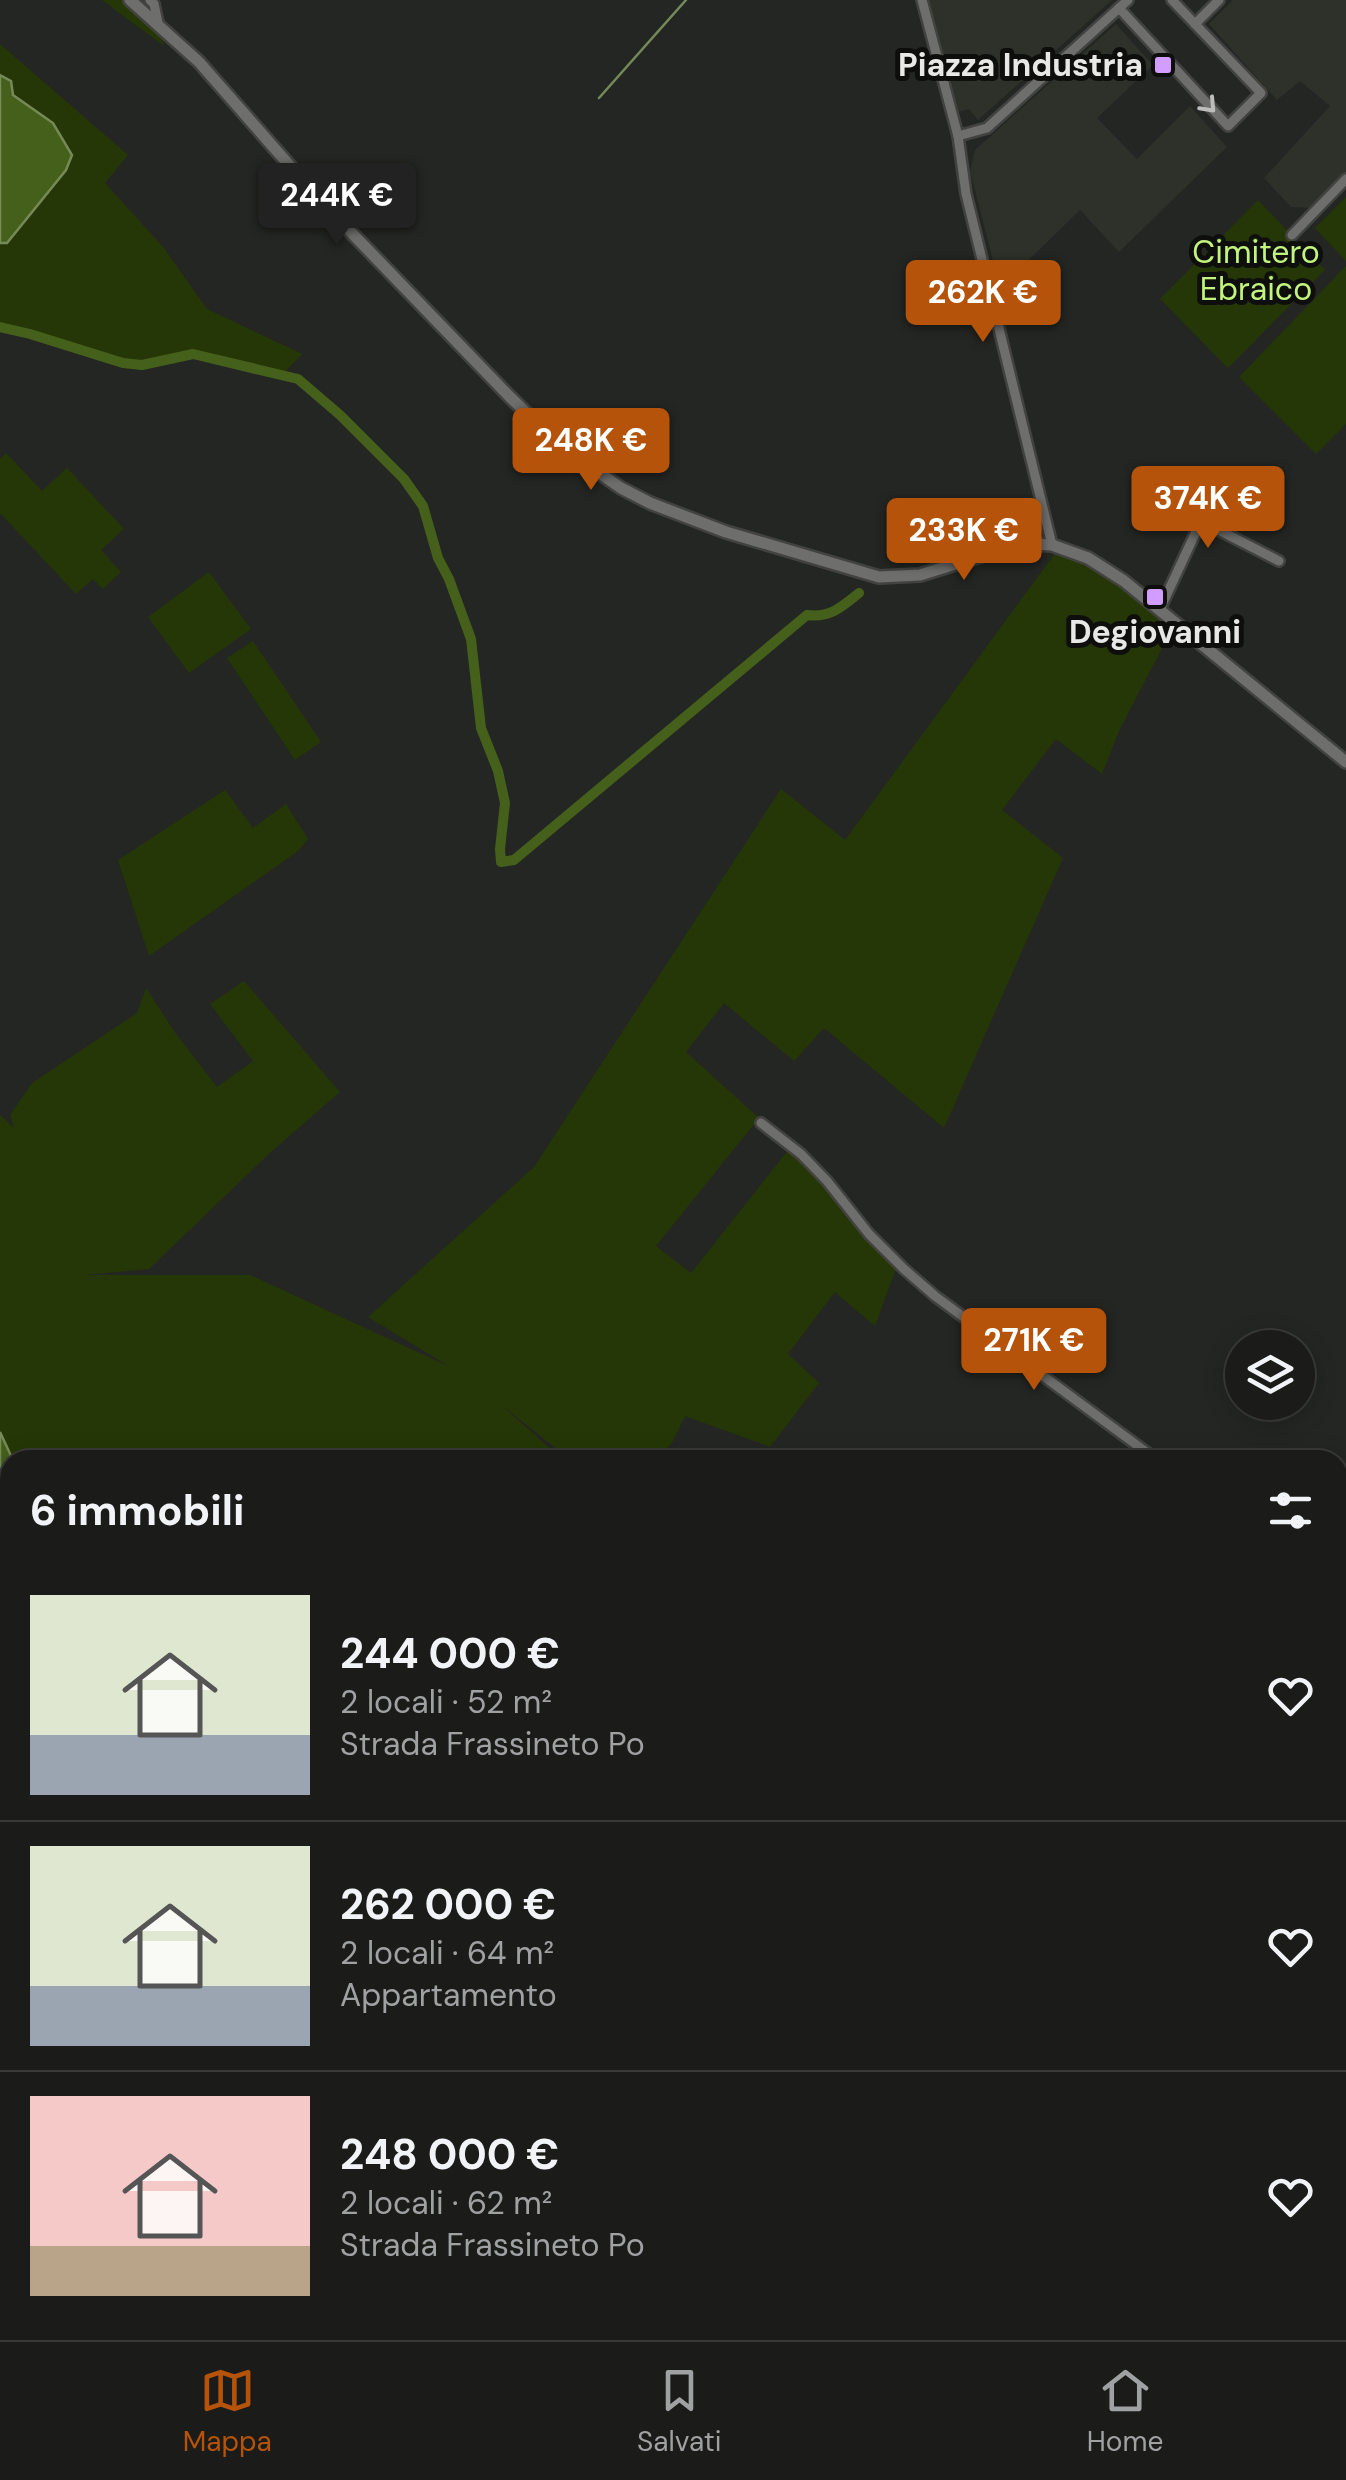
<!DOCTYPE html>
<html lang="it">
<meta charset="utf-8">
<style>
body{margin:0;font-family:"DM Sans",sans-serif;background:#282927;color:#f1f3f6;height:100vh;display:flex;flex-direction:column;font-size:38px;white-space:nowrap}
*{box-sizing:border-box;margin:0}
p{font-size:32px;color:#a0a1a2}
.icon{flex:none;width:55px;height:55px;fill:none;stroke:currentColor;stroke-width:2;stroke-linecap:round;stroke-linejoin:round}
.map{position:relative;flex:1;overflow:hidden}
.panel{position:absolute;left:0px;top:1450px;width:1348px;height:890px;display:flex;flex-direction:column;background:#1b1c1a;border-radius:30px 30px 0 0;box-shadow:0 5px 25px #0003,0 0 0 2px #393a39}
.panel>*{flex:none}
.buttons{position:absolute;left:1225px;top:1330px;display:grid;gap:20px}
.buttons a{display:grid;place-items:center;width:90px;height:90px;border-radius:50%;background:#1b1c1a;box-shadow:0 5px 25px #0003,0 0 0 2px #393a39;font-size:50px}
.price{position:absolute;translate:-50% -85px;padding:0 22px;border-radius:10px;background:#b45309;color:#fff;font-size:32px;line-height:65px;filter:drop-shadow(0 2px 5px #0008)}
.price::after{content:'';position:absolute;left:50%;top:60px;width:30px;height:22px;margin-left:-15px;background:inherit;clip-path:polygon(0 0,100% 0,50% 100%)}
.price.current{background:#222;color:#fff}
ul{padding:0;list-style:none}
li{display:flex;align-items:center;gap:30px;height:250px;padding:0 30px}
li+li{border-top:2px solid #393a39}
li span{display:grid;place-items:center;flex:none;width:280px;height:200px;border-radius:0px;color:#555}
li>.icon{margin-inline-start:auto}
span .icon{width:120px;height:120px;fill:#fffc;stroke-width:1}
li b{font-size:42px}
h2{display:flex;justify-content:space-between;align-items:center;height:120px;padding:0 30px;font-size:42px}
.dock{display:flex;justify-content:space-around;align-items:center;height:140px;border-top:2px solid #393a39;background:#1b1c1a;font-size:28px;color:#a0a1a2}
.dock a{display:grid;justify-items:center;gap:5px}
.dock .current{color:#b45309}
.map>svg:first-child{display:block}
.built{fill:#2d3129}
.green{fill:#253706}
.water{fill:#45601a;stroke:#768958;stroke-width:2.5}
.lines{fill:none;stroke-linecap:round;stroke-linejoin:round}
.stream{stroke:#768958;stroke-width:2.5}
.canal{stroke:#45601a;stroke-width:10}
.minor-casing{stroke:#424341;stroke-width:14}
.tertiary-casing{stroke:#424341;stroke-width:16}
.minor{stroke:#6e6f6c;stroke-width:9}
.tertiary{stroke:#6e6f6c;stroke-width:11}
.oneway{stroke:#bdbebc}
.poi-dot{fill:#d19dfe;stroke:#0e0f0d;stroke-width:4}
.labels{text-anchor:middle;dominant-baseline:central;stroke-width:10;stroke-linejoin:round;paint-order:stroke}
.poi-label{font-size:32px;font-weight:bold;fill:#e8e9e7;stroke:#0e0f0d;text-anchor:end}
.park-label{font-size:32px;fill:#c2f47d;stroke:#0e0f0d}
</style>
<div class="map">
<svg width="1346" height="2340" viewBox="0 0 1346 2340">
<rect width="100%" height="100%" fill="#242623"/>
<g class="built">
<polygon points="926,0 1112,0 978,120 969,109 959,112"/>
<polygon points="1233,0 1346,0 1346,172 1311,208 1291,207 1264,178 1330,106 1300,81 1277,100 1209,24"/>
<polygon points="1116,24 1153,65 1097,118 1137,159 1190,106 1227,147 1119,252 1080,210 1000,288 970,171 975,150"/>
</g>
<g class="green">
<polygon points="102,0 148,0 164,46"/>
<polygon points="0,44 128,155 105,183 164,248 207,309 302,354 284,373 198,356 166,356 140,364 101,357 39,336 0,327 0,243 7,243 66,170 72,155 53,123 13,95 11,81 0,75"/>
<polygon points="1346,197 1346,261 1315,228"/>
<polygon points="1258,200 1325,270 1228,368 1160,299"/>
<polygon points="1346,266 1346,424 1316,454 1239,377"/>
<polygon points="6,453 42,491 67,468 124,529 101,550 121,572 103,589 93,579 76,594 0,513 0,459"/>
<path d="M1056,552C1105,568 1134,595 1173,627L1119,731L1102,774L1056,739L1002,810L1063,858L944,1128L824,1028L794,1061L724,1003L686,1052L759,1118L656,1246L691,1273L789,1149L853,1212L898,1263L875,1326L835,1292L788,1354L819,1383L770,1447L685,1416L672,1443L658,1460H570L499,1403L563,1460H10V2330H1338V2136L1346,2147V2340H0V1115L14,1128L10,1115L32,1083L137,1013L146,988L174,1031L217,1087L253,1061L210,1004L244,981L340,1092L272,1151L149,1269L85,1275H250L450,1367L368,1317L534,1167L781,789L845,840Z"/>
<polygon points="209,572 251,629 189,673 148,617"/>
<polygon points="253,641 321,742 295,760 227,658"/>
<polygon points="225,790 253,828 286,804 308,839 298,851 149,956 118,860"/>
</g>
<g class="water">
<polygon points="0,75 11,81 13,95 53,123 72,155 66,170 7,243 0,243"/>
<polygon points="0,1432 13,1460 10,1460 10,1837 0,1819"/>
<polygon points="291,2330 496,2330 507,2340 299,2340"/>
</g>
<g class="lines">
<polyline class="stream" points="599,98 686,0"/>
<path class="canal" d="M0,327L30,334L123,363L142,365L193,354L298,379L340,415L404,479L423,506L438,558L449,579L471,639L481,728L498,771L505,803L500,849L501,862L514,860L807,615C830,618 842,607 859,593"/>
<g class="minor-casing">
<g id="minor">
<polyline points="150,0 154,4 158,23"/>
<polyline points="922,0 958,136 966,194 1052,545"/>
<polyline points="1119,8 1228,126 1261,93 1172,0"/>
<polyline points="1195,24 1219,0"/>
<polyline points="958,136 987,128 1128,0"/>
<polyline points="1292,235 1346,179"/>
<polyline points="1160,609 1201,521 1279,561"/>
<polyline points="761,1123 801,1154 827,1181 869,1234 904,1269 935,1296 1157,1460"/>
<polyline points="1338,1618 1346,1627"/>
</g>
</g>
<g class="tertiary-casing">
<polyline id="tertiary" points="130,0 199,62 318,198 508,395 559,445 621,488 650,503 726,532 879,577 920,575 1016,545 1034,544 1052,545 1088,558 1124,581 1346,762"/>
</g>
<use href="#minor" class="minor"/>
<use href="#tertiary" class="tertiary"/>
</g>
<defs><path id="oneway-chevron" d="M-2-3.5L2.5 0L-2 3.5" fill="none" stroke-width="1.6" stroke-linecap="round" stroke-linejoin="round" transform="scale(2.5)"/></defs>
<use class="oneway" href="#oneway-chevron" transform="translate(1209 106) rotate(47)"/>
<g class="poi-dot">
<rect x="1153" y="55" width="20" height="20" rx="5"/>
<rect x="1145" y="587" width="20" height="20" rx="5"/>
</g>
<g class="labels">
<g class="poi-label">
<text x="1143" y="65">Piazza Industria</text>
<text x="1155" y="632" text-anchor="middle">Degiovanni</text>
</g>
<g class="park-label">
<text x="1256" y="252">Cimitero<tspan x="1256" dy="37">Ebraico</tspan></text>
</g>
</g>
</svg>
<div class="buttons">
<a><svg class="icon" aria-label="layers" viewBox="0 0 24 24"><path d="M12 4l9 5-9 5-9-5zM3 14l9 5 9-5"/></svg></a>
</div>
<b class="price current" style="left:337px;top:248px">244K €</b>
<b class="price" style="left:983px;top:345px">262K €</b>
<b class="price" style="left:591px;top:493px">248K €</b>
<b class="price" style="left:1208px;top:551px">374K €</b>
<b class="price" style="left:964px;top:583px">233K €</b>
<b class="price" style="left:1034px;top:1393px">271K €</b>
<section class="panel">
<h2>6 immobili<svg class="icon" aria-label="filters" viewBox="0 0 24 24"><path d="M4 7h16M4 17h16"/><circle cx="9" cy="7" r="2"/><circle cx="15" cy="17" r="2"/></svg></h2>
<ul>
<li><span style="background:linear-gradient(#dfe7d0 70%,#9aa5b1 0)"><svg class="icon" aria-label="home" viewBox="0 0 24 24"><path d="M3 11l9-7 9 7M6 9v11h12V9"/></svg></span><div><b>244 000 €</b><p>2 locali · 52 m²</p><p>Strada Frassineto Po</p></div><svg class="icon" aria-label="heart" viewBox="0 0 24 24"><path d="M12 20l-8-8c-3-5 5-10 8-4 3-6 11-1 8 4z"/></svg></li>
<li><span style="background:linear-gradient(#dfe7d0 70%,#9aa5b1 0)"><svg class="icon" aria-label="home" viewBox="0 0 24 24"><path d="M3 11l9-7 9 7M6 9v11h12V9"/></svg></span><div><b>262 000 €</b><p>2 locali · 64 m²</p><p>Appartamento</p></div><svg class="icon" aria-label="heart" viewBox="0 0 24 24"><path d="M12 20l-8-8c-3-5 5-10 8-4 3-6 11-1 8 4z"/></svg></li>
<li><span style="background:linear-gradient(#f6c9c9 75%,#b9a48a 0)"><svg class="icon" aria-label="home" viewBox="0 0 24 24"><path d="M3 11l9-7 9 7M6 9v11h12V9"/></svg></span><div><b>248 000 €</b><p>2 locali · 62 m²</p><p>Strada Frassineto Po</p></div><svg class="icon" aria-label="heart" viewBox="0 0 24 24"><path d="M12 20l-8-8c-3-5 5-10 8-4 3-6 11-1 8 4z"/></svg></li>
</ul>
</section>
</div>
<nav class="dock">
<a class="current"><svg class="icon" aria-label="map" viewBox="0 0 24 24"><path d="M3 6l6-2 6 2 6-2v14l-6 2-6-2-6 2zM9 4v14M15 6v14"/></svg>Mappa</a>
<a><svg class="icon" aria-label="saved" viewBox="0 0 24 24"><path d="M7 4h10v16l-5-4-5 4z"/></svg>Salvati</a>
<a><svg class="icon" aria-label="home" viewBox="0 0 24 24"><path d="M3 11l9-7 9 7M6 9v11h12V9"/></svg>Home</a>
</nav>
